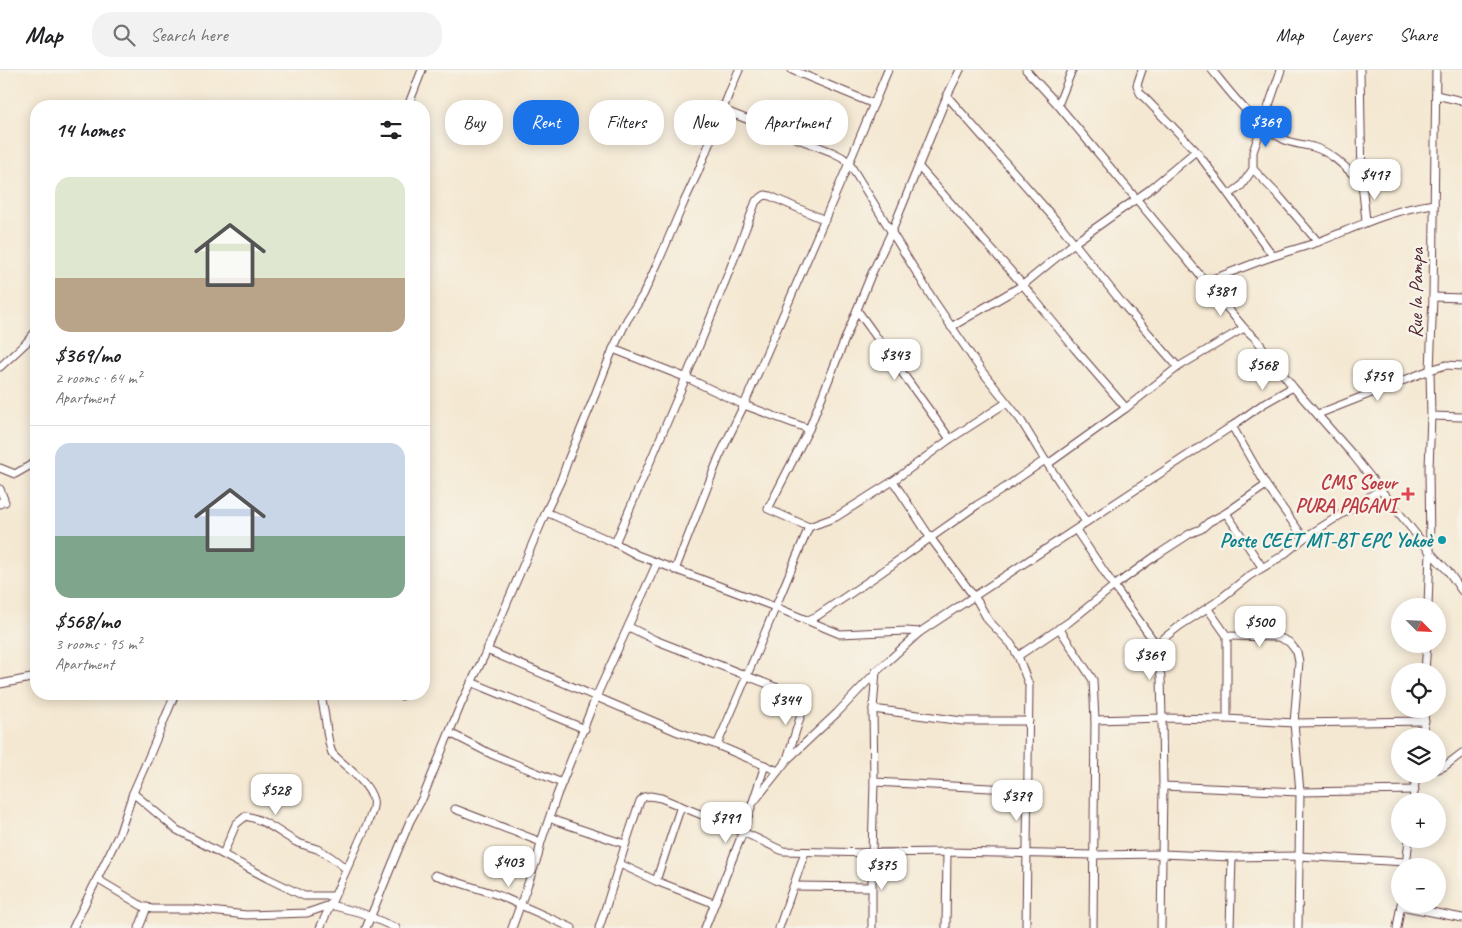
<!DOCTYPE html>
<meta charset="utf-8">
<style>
body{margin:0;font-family:Caveat,sans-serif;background:#f2f2f2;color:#202124;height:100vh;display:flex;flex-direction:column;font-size:19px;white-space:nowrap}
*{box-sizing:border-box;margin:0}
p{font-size:16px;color:#757577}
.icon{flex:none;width:28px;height:28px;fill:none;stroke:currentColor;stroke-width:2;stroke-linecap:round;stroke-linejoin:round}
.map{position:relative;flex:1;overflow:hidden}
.side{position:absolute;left:30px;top:30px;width:400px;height:600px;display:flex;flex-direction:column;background:#fff;border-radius:20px;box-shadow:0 2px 12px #0003}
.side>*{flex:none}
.guide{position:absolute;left:445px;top:30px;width:475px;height:45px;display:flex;gap:10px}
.needle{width:32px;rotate:114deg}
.controls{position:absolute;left:1391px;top:528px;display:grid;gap:10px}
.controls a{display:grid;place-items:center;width:55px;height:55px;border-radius:50%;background:#fff;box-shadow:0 2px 12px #0003;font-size:25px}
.price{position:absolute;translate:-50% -42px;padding:0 11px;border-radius:10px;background:#fff;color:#222;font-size:16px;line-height:32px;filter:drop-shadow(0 1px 2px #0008)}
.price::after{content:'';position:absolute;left:50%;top:30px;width:15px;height:11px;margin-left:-8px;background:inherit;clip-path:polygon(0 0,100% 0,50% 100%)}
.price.selected{background:#1a73e8;color:#fff}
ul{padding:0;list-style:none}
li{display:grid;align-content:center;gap:10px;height:265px;padding:0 25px}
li+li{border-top:1px solid #e0e0e0}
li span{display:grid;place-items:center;height:155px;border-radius:15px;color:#555}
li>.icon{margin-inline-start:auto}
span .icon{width:90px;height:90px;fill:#fffc;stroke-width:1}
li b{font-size:21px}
h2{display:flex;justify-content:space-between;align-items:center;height:60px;padding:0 25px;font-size:21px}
.tag{padding:0 18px;border-radius:20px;background:#fff;box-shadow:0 2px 12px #0003;font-size:18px;line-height:45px}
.tag.selected{background:#1a73e8;color:#fff}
header{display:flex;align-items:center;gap:30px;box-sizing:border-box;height:70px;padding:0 25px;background:#fff;border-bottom:1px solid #e0e0e0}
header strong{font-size:24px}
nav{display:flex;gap:28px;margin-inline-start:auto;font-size:18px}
.search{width:350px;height:45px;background:#f2f2f2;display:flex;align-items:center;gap:12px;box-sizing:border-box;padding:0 18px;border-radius:20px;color:#757577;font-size:19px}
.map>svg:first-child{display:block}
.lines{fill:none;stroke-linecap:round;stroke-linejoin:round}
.minor-casing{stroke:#643d44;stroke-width:9}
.minor{stroke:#fff;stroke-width:7}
.health-dot{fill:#e0444e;stroke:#f7f3e8;stroke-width:2}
.culture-dot{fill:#0f9aa8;stroke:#f7f3e8;stroke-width:2}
.labels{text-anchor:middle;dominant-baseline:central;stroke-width:5;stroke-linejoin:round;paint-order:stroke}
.street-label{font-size:20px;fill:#4a1f2b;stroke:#f7f3e8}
.health-label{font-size:20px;font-weight:bold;fill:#be3a42;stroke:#f7f3e8;text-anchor:end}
.culture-label{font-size:20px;font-weight:bold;fill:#0d838f;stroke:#f7f3e8;text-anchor:end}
</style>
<header>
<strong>Map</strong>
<div class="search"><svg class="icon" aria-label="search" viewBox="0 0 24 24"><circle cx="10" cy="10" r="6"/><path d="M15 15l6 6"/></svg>Search here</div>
<nav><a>Map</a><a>Layers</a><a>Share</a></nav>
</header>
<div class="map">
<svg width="1462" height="858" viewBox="0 0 1462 858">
<rect width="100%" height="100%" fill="#f7f3e8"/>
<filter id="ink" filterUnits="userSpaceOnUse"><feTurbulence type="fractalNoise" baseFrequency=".02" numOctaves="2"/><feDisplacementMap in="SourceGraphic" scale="10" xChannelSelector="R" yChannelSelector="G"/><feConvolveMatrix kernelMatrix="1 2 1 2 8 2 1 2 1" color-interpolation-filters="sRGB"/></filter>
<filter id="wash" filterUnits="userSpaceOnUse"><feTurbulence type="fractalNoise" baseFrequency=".0096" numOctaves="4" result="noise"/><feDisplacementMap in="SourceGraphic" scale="20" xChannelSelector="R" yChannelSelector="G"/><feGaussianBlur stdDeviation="1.12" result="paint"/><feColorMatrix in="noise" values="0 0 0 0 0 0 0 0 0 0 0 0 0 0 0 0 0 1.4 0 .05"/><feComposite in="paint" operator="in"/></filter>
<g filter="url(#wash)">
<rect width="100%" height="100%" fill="#f4e8d2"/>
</g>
<g filter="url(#ink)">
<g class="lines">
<g class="minor-casing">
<g id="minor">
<polyline points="792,0 874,34"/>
<polyline points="1026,0 1058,35 1244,258 1256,269 1293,317 1353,385 1430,482 1448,501 1462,521"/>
<path d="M1212,0C1233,26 1253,53 1283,69C1292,74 1303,74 1313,77C1332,82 1347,99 1362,113"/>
<polyline points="1360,0 1362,113 1366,151"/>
<polyline points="1436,25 1462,31"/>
<polyline points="947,26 1060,155 1122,233 1178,297"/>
<polyline points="1058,35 1072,0"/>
<polyline points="408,36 422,0"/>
<polyline points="723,40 832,82 842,87 849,93 934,231 981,300 1020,349 1045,390 1086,452"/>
<polyline points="1196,81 1229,125 1241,116 1253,99 1253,82 1281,0"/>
<polyline points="919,97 1023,215 1075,279 1126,338 1048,394"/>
<polyline points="1253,99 1279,126 1318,172"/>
<polyline points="1229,125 1273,186"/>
<path d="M1206,212C1229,203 1251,194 1274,186C1289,181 1304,177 1318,172C1359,156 1390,140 1434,134"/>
<polyline points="1433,227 1462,228"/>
<polyline points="857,240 950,369"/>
<polyline points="951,257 1023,215 1074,173 1149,120 1196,81 1140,23 1137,15 1142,0"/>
<polyline points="613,279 687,308 744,335 809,359"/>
<polyline points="0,297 26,273 36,261"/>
<polyline points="1126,338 1178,297 1244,258"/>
<polyline points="1318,344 1430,300 1446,295 1462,296"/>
<polyline points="1431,346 1462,347"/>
<polyline points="1232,356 1266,415 1304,468 1380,420"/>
<polyline points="0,398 15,404 36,392"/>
<polyline points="893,411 930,467 978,532 988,550 1011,574 1018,586 1029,615 1026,858"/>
<polyline points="0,419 5,432 0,432 0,434"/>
<polyline points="546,442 615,473 637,485 775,537 840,564 906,561 920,562"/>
<polyline points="1226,443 1262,497"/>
<polyline points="809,457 836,447 893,411 950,369 1006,333"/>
<polyline points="1076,460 1114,516 1156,574 1155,588 1159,596 1161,607 1162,648 1163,716 1161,858"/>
<path d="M615,473C664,360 713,247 756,131L765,125L770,126L825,150"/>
<polyline points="675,500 719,387 744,335 849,93 888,0"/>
<polyline points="1428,536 1430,482 1429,398 1431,346 1430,300 1433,227 1436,0"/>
<polyline points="1208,539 1227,566 1227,649"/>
<polyline points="808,550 817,546 879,504 977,435 1000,421 1045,390"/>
<polyline points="629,557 655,570 806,629 787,689"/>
<polyline points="1059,558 1093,610 1095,650 1093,858"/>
<polyline points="1227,566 1278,567 1289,572 1297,582 1299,592 1294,653 1300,722 1298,858"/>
<polyline points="1156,574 1181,555 1215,533 1249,506 1282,486 1304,468"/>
<polyline points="487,580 678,662 717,675 778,701"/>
<polyline points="1018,586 1069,552 1114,516 1157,485 1191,463 1201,459 1209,452 1226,443 1266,415"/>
<polyline points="1425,601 1427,574"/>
<polyline points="471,612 585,659"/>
<polyline points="0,614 36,607"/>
<path d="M320,624C327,644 325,665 332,683C344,696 369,712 373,730C375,737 370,746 368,752L320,858"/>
<polyline points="396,624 402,626"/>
<polyline points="873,639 962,651 1029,651"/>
<polyline points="1095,650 1162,648 1227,649 1294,653 1425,651"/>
<polyline points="450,663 491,684 562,713"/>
<polyline points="1423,666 1425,639"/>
<path d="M717,675C749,603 778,530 809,457L768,439L809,359L839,284L871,205L892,161L947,26L960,0"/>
<polyline points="1438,699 1445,696 1462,683"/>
<polyline points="874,712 1028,720"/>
<polyline points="1163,716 1300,722 1415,720"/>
<polyline points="133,723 177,760 267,808 304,826 334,826"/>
<polyline points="1413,731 1416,704"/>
<polyline points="753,733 787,690 837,643 877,601 920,562 1232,356 1263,334 1293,317"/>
<polyline points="455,739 541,772"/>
<polyline points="550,748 559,752 625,774"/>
<path d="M223,784L236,754L246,746C266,750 281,764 298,773C304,775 311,777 317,779C328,784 337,791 346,799"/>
<polyline points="620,794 656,811 713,833"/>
<polyline points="1406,796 1409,769"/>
<polyline points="435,805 498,825 572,858"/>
<polyline points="97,809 142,836 152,839 192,839 246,845 307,843 330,835 362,843 396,858"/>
<polyline points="656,811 681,736"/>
<polyline points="794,816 871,817"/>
<polyline points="1401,836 1462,848"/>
<polyline points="73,858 120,762 133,723 151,682 175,624"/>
<polyline points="139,858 147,837"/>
<polyline points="366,858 410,751 423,727 461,634 487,580 546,442 561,410 568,390 593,330 613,279 627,250 643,225 660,188 684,132 698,102 730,21 739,0"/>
<polyline points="512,858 538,786 541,772 557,725 596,627 657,493"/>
<path d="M599,858C613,816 625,773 640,731L644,727L650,726L661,728L743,762L783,781L872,783L947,782L1094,785L1162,784L1232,787L1298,786L1406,792"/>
<polyline points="705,858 743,762 765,695"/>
<polyline points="779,858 805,782"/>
<polyline points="872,858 872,783 874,712 873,639 876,601"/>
<polyline points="946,858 947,782"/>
<polyline points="1230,858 1232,787"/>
<polyline points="1397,858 1401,834"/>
</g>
</g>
<use href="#minor" class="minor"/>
</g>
</g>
<path class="health-dot" d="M1405.5 416.5h5v5h5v5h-5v5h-5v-5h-5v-5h5z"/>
<circle class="culture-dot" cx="1442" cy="470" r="5"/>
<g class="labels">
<g class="street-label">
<text transform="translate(1416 223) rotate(-89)">Rue la Pampa</text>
</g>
<g class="health-label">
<text x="1397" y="412">CMS Soeur<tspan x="1397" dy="23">PURA PAGANI</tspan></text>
</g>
<g class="culture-label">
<text x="1432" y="470">Poste CEET MT-BT EPC Yokoè</text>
</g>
</g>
</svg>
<div class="controls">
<a><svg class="needle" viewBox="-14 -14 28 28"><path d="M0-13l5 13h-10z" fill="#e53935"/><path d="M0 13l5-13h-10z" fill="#757577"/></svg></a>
<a><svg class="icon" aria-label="locate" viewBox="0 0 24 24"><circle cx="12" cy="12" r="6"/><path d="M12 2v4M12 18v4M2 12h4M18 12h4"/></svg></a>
<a><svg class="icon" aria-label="layers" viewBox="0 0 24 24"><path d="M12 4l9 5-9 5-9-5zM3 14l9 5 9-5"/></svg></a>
<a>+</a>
<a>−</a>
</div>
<b class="price selected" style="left:1266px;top:78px">$369</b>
<b class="price" style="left:1375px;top:131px">$417</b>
<b class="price" style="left:1221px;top:247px">$381</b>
<b class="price" style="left:895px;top:311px">$343</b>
<b class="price" style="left:1263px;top:321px">$568</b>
<b class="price" style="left:1378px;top:332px">$759</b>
<b class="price" style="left:1260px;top:578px">$500</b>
<b class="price" style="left:1150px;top:611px">$369</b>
<b class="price" style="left:786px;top:656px">$344</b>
<b class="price" style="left:276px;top:746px">$528</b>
<b class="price" style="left:1017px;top:752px">$379</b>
<b class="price" style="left:726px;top:774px">$791</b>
<b class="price" style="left:509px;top:818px">$403</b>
<b class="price" style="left:882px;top:821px">$375</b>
<div class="guide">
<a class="tag">Buy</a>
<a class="tag selected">Rent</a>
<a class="tag">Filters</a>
<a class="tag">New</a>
<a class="tag">Apartment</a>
</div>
<section class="side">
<h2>14 homes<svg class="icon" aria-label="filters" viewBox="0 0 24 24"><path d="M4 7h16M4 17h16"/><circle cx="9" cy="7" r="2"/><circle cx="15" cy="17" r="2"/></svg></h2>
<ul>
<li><span style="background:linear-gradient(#dfe7d0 65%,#b9a48a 0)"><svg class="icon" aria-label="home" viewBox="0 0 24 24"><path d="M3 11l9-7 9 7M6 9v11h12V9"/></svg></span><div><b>$369/mo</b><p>2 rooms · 64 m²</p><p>Apartment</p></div></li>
<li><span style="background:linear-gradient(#c9d6e8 60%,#7fa58c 0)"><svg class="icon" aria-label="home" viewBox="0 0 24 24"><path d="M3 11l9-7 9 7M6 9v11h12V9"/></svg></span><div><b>$568/mo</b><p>3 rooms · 95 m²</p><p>Apartment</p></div></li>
</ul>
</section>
</div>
